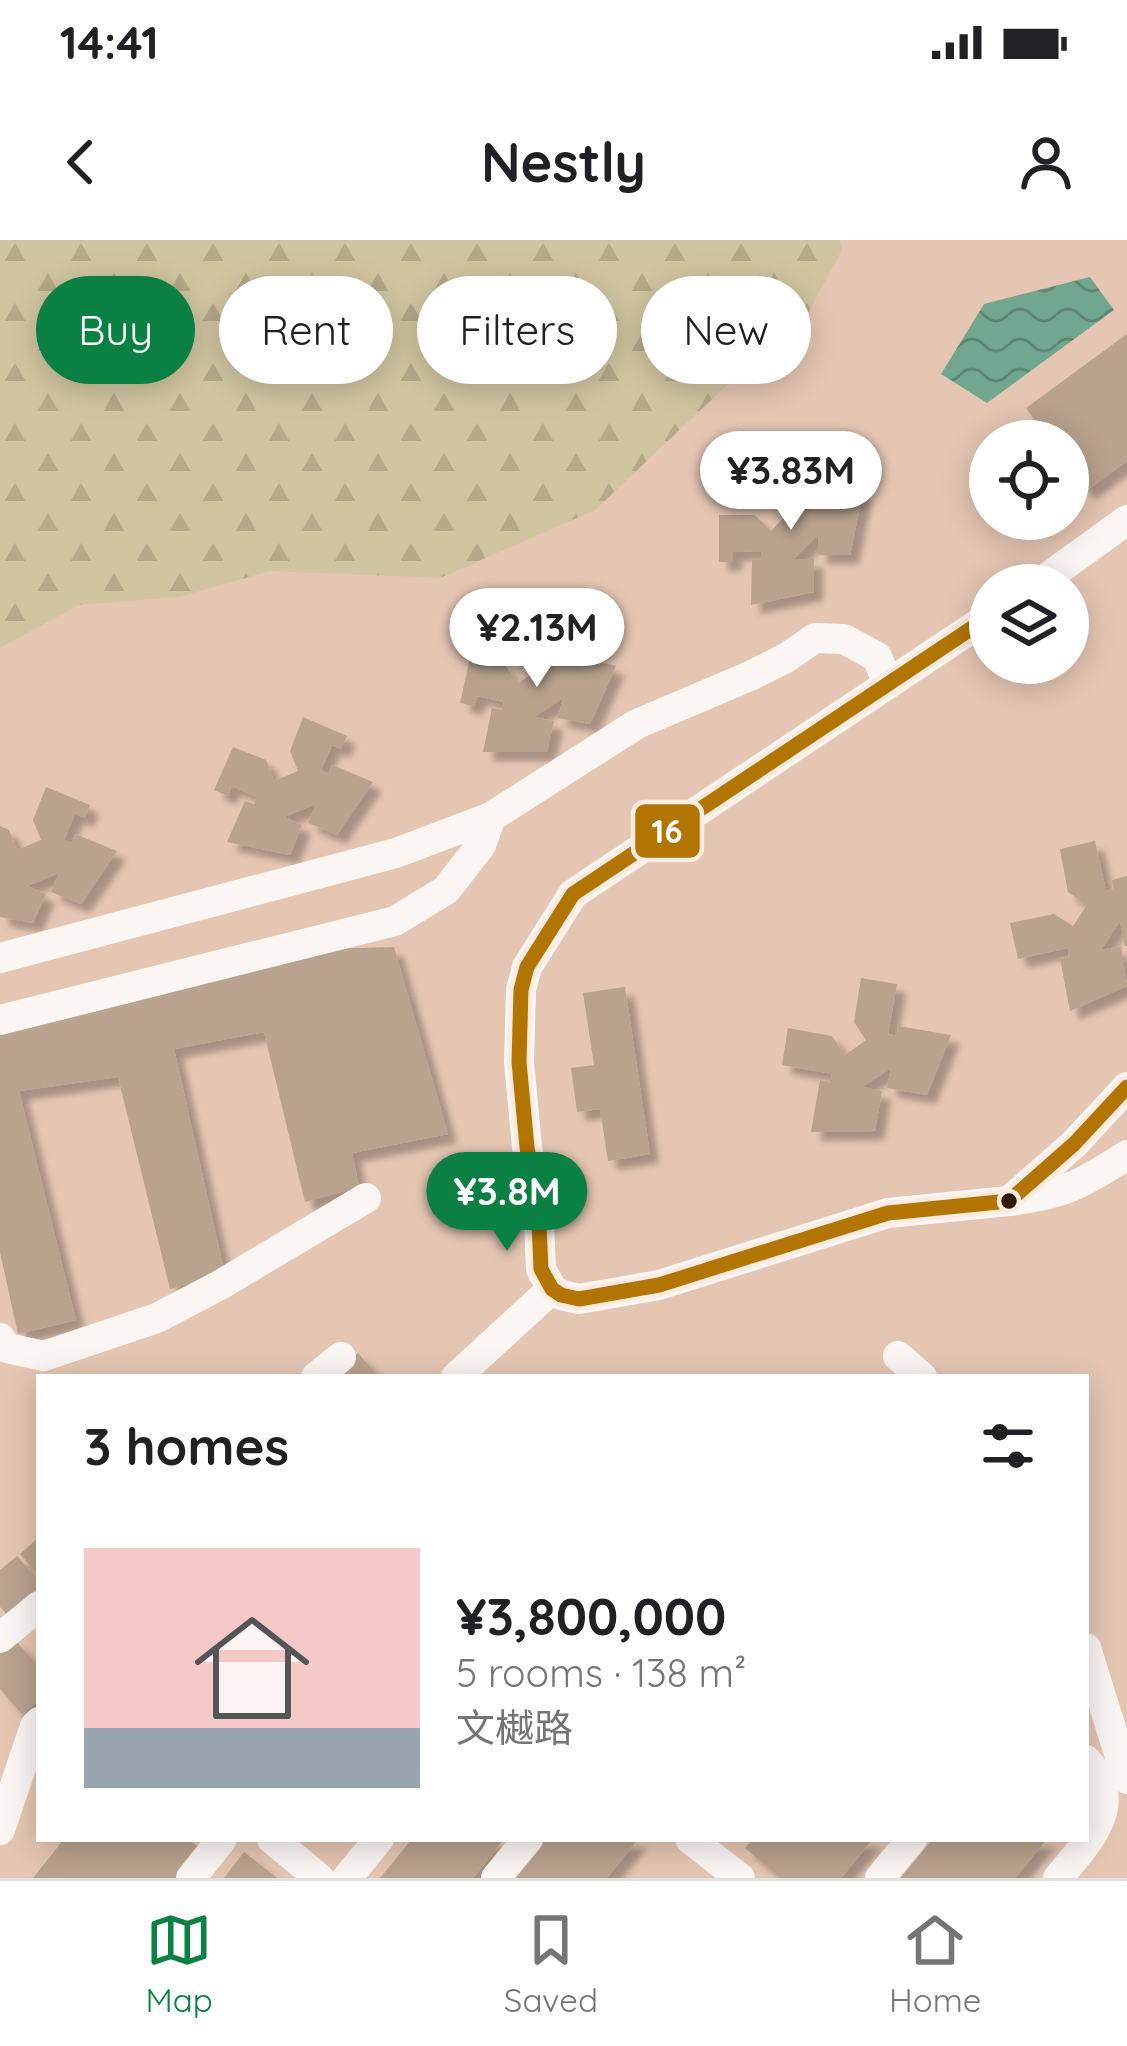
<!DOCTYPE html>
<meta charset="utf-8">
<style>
body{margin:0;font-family:Quicksand,"Noto Sans SC",sans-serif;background:#f2f2f2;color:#202124;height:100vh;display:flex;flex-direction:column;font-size:45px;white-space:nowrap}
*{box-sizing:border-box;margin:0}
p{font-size:39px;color:#757577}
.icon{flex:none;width:66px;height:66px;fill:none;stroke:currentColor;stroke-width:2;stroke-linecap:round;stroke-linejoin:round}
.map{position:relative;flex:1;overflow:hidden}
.drawer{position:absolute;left:36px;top:1134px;width:1053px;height:468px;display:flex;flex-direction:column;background:#fff;border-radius:0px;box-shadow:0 6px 30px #0003}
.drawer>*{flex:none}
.banner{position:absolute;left:36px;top:36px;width:1056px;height:108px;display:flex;gap:24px}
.controls{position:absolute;left:969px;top:180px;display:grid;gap:24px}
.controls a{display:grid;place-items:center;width:120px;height:120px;border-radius:50%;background:#fff;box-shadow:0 6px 30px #0003;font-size:60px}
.price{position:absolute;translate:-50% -102px;padding:0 27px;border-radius:42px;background:#fff;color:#222;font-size:39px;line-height:78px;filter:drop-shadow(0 3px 6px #0008)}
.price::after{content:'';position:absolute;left:50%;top:72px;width:36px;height:27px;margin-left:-18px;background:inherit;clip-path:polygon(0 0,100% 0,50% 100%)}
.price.current{background:#0b8043;color:#fff}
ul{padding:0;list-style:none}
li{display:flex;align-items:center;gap:36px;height:300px;padding:0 48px}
li span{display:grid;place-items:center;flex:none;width:336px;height:240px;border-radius:0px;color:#555}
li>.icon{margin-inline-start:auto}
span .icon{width:144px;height:144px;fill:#fffc;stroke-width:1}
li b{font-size:51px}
h2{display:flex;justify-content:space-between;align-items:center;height:144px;padding:0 48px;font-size:51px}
.tag{padding:0 42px;border-radius:54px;background:#fff;box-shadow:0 6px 30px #0003;font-size:42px;line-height:108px}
.tag.current{background:#0b8043;color:#fff}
.status{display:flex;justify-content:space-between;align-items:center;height:84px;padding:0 60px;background:#fff;direction:ltr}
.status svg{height:33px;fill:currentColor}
header{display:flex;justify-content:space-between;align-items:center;height:156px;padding:0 48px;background:#fff;font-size:54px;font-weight:700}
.menu{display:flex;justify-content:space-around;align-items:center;height:168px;border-top:3px solid #e0e0e0;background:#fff;font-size:33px;color:#757577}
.menu a{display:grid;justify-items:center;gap:6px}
.menu .current{color:#0b8043}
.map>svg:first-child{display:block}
.forest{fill:url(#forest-firs)}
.water{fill:url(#water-waves)}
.building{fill:#b9a28e;filter:url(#shadow)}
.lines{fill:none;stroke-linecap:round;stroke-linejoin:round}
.minor{stroke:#fbf6f4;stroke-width:30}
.bus-1-casing{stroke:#fbece3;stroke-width:24}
.bus-1{stroke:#b37502;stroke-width:15}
.bus-dot{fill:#341907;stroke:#fbece3;stroke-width:4.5}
.line-badge{stroke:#fbece3;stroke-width:4.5}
.badge-label{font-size:33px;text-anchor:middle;font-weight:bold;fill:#fff}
</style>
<div class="status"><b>14:41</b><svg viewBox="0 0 49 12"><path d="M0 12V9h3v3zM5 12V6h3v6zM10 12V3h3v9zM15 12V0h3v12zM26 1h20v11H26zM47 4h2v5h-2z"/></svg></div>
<header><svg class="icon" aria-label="back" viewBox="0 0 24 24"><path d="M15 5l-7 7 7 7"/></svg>Nestly<svg class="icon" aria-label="person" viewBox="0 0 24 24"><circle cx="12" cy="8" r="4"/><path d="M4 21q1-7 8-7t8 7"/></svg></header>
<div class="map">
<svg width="1127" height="1638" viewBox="0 0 1127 1638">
<defs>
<pattern id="forest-firs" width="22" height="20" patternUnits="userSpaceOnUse" patternTransform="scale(3)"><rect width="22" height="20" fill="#d1c5a1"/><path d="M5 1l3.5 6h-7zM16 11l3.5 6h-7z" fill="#b4a989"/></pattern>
<pattern id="water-waves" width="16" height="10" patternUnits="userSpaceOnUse" patternTransform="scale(3)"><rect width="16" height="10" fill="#72a78f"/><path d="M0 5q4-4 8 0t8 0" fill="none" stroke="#5e8773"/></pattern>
<filter id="shadow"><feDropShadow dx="9" dy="9" stdDeviation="3" flood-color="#0004"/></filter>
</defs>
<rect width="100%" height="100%" fill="#e5c6b3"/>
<polygon class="forest" points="0,0 840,0 843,8 799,90 726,146 595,270 440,338 270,331 179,357 79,365 0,408"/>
<polygon class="water" points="1090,37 1114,70 987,163 941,134 984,64"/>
<g class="building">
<polygon points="1127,94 1127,221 1086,251 1068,226 1068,201 1050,201 1026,168"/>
<polygon points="773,220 820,220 820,234 809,234 810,262 818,262 818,253 863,252 850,315 818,315 818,295 794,319 814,319 814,352 751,365 752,320 761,320 761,311 733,312 733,322 719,322 719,275 755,275 771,291 789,272 773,257"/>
<polygon points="534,375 581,385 577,399 568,397 562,424 570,426 572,416 616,426 590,484 558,478 563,458 534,477 554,481 547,512 483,512 492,468 502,470 504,462 477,456 474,466 460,463 470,418 505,425 518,443 539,429 527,410"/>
<polygon points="303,477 347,496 341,509 332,505 321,530 329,534 332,525 373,542 337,595 308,583 316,564 284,577 302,585 290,615 227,602 245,561 254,564 257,557 231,546 228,556 214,550 233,507 266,520 274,541 298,531 290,511"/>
<polygon points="46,547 90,565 85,578 75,574 64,600 72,603 75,594 117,611 81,664 51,652 59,633 27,646 46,654 33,683 0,677 0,586 9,590 17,610 41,600 33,580"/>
<polygon points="1095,601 1106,651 1113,649 1112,640 1127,636 1127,706 1125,706 1120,681 1101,710 1121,706 1127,746 1070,771 1060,718 1069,717 1068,708 1018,719 1010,683 1054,674 1073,686 1087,665 1068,652 1060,609"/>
<polygon points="394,707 448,894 352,913 359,947 305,962 264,792 174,809 225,1035 170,1049 118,837 19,851 76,1080 18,1094 0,1012 0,792 293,710"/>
<polygon points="861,738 897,744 888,794 897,796 898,786 951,795 927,855 887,848 891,828 862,847 882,851 875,891 811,892 820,840 830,842 832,834 782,825 788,788 832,796 845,815 866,800 854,782"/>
<polygon points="625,747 650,914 608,921 600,869 577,872 571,828 594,825 583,753"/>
<polygon points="358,1113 379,1137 330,1137"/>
<polygon points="39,1297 39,1336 20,1314"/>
<polygon points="17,1316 39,1341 39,1357 12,1380 0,1367 0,1330"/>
<polygon points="15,1400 39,1427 39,1459 22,1474 0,1449 0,1413"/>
<polygon points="64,1599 188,1599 200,1609 177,1638 33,1638"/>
<polygon points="412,1599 504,1599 473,1638 380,1638"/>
<polygon points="545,1599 638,1599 607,1638 513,1638"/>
<polygon points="753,1599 873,1599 841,1638 781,1638 745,1608"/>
<polygon points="933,1599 1047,1599 1015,1638 900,1638"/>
<polygon points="244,1612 277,1638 224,1638"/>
</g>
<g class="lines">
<g class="minor">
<polyline points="1037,345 1127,280"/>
<polyline points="990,376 573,654 527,727 521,750 519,822 527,907 539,984 541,1029 552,1049 561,1055 579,1059 659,1045 888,973 1009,961 1074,904 1127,847"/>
<polyline points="0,718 396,613 491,577 637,484 750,436 786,418 815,398 844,399 877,417 888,444"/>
<polyline points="0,780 395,681 446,650 481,605 491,577"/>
<path d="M1009,961C1064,954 1081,945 1127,915"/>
<polyline points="0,1098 7,1108 44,1116 157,1078 220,1045 366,958"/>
<polyline points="898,1116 922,1137"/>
<polyline points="316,1137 341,1117"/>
<polyline points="456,1137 552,1049"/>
<polyline points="0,1398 39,1366"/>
<polyline points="1086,1408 1127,1539"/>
<polyline points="0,1590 35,1486 39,1482"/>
<polyline points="272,1599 319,1638"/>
<polyline points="690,1599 740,1638"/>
<polyline points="191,1638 222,1599"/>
<polyline points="347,1638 379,1599"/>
<polyline points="496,1638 528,1599"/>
<polyline points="880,1638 912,1599"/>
<path d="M1058,1638C1088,1602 1127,1563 1086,1520"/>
</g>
<g class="bus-1-casing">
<polyline id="bus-1" points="990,376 573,654 527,727 521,750 519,822 527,907 539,984 541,1029 552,1049 561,1055 579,1059 659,1045 888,973 1009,961 1074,904 1127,847"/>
</g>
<use href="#bus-1" class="bus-1"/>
</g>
<circle class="bus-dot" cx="1009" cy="961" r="10"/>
<rect class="line-badge" x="633" y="562" width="69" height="58" rx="12" fill="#b37502"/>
<g class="badge-label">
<text x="667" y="603">16</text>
</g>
</svg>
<div class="controls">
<a><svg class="icon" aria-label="locate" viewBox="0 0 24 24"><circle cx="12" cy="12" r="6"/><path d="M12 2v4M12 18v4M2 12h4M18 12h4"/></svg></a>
<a><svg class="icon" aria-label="layers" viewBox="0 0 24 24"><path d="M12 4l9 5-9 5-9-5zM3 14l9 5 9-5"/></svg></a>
</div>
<b class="price" style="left:791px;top:293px">¥3.83M</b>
<b class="price" style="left:537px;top:450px">¥2.13M</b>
<b class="price current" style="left:507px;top:1014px">¥3.8M</b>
<div class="banner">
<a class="tag current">Buy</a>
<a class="tag">Rent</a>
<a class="tag">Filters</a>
<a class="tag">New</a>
</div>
<section class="drawer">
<h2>3 homes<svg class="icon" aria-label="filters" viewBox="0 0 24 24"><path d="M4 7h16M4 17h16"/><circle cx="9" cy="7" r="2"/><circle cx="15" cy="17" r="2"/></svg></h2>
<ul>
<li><span style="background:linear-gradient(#f6c9c9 75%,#9aa5b1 0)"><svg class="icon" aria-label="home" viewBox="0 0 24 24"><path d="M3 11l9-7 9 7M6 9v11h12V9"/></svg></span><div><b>¥3,800,000</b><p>5 rooms · 138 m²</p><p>文樾路</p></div></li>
</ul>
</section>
</div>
<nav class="menu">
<a class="current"><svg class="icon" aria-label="map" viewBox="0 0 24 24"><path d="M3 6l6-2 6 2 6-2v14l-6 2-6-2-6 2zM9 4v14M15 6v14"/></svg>Map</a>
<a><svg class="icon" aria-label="saved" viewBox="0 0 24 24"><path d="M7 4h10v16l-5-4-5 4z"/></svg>Saved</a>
<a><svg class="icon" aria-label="home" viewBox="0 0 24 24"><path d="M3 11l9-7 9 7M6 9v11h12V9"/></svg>Home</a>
</nav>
